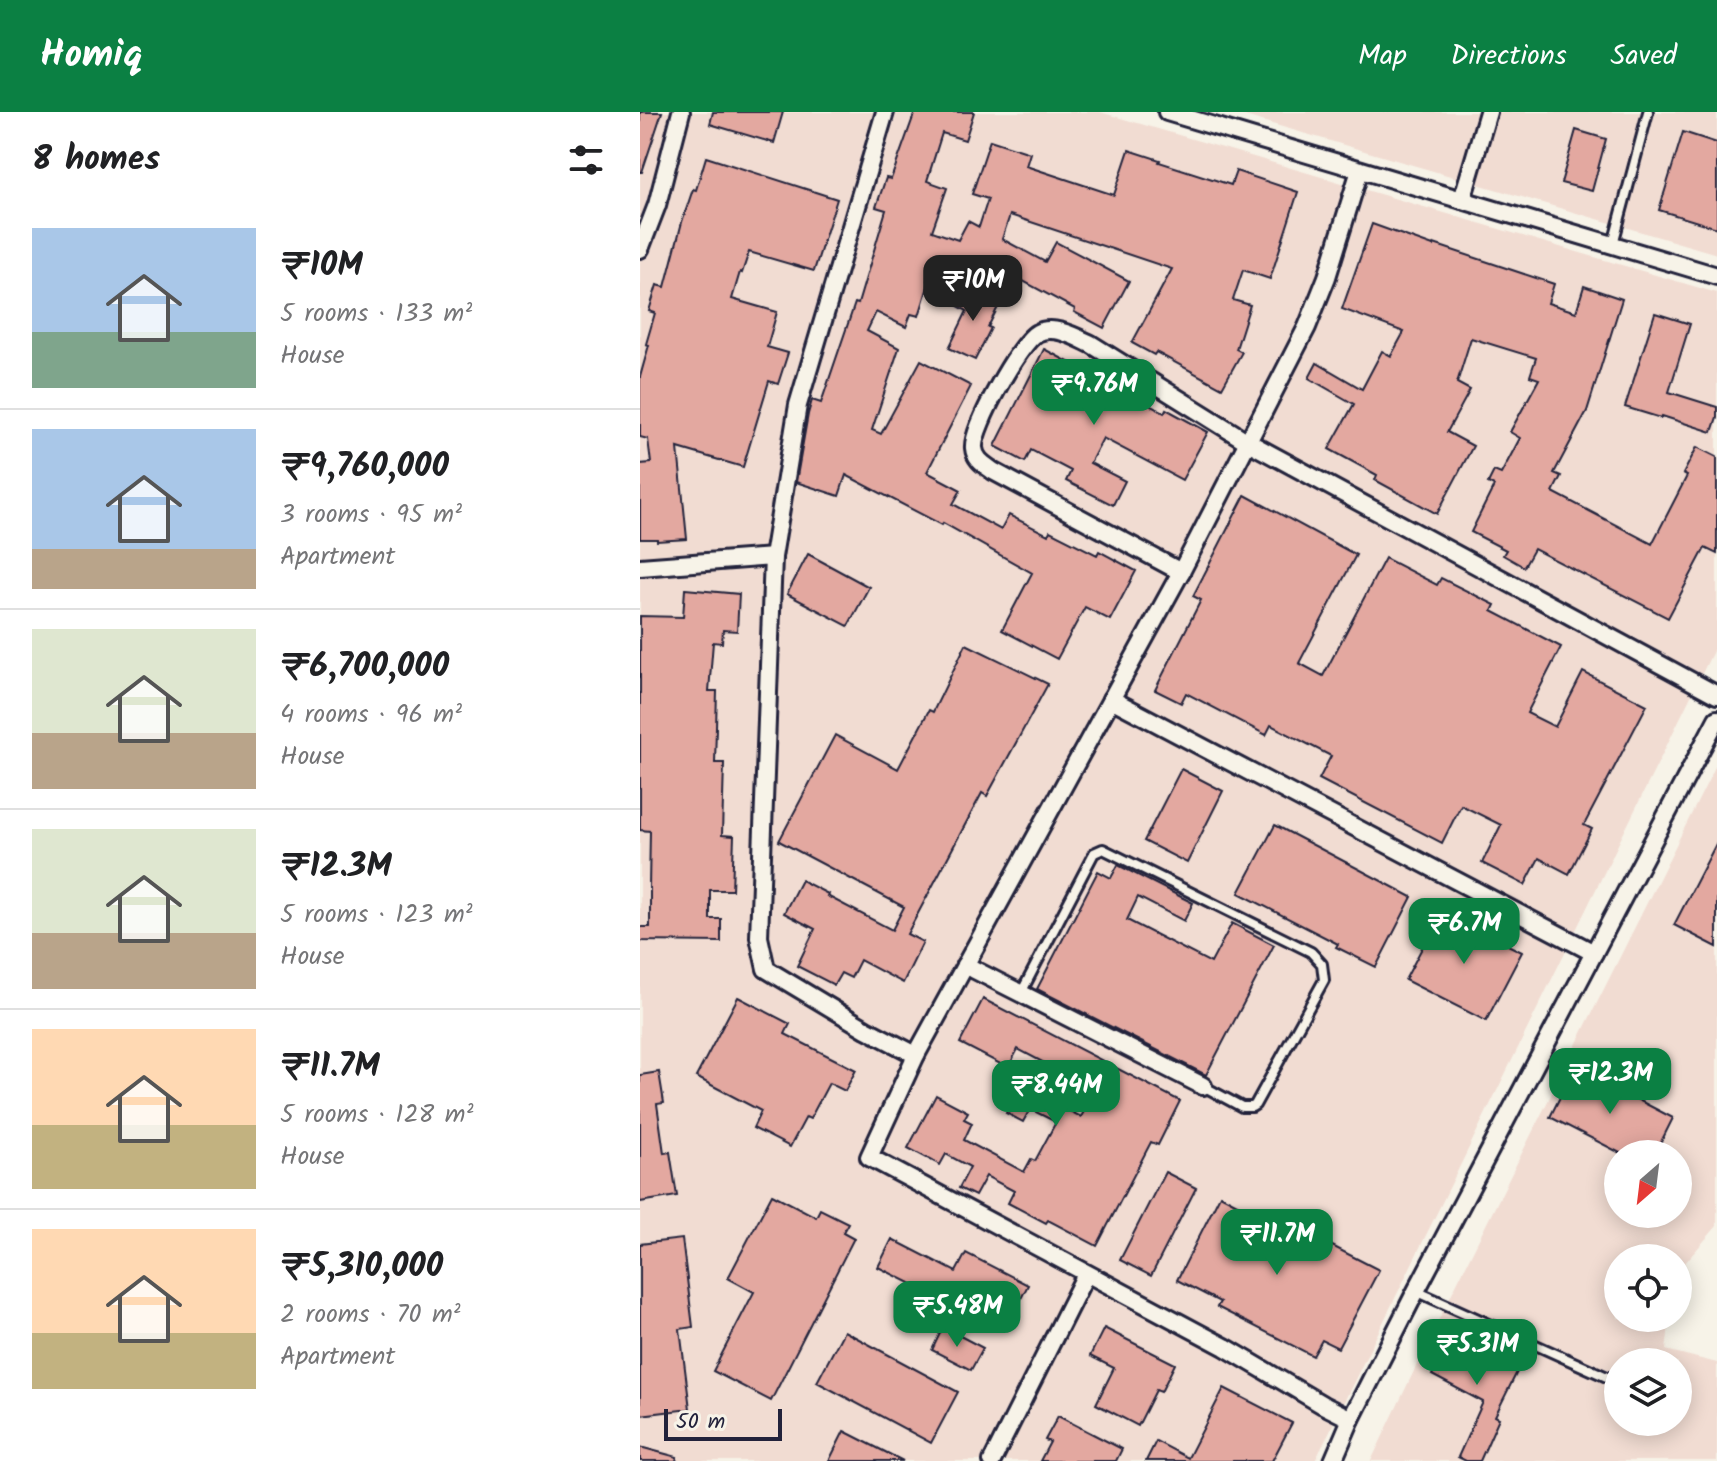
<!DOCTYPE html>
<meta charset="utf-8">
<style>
body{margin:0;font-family:Kalam,sans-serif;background:#f2f2f2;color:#202124;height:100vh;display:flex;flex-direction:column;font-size:30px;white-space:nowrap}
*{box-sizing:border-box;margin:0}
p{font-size:26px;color:#757577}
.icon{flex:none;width:44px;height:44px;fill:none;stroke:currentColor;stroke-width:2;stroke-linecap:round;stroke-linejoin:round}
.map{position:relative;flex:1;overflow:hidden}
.sheet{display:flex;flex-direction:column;background:#fff;width:640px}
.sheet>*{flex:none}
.needle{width:52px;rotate:208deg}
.fabs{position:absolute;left:964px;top:1028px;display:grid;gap:16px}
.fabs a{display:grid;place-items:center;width:88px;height:88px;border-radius:50%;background:#fff;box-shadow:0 4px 20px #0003;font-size:40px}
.scale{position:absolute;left:24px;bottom:20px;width:118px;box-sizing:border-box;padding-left:8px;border:4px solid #22223b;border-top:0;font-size:22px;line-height:28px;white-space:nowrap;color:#22223b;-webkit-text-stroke:6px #f7f3e8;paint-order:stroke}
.price{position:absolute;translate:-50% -68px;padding:0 18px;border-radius:16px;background:#0b8043;color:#fff;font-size:26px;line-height:52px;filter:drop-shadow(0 2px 4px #0008)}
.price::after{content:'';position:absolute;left:50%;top:48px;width:24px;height:18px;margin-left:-12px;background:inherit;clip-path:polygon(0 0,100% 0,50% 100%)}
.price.current{background:#222;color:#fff}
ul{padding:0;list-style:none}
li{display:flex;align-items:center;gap:24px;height:200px;padding:0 32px}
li+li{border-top:2px solid #e0e0e0}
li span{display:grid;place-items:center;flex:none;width:224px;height:160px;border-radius:0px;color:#555}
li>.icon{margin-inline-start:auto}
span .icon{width:96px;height:96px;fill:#fffc;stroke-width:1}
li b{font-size:34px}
h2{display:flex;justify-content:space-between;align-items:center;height:96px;padding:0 32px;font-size:34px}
header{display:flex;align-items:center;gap:48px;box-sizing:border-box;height:112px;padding:0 40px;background:#0b8043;color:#fff}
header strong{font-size:38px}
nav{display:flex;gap:44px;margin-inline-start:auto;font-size:28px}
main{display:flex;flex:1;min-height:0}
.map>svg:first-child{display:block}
.built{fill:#f1dcd2;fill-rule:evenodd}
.building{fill:#e3a8a0;stroke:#22223b;stroke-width:2;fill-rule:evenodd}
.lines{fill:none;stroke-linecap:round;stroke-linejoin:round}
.service-casing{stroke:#22223b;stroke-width:14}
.minor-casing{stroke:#22223b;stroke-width:22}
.service{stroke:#f7f3e8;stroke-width:8}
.minor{stroke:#f7f3e8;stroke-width:16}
</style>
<header>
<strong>Homiq</strong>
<nav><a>Map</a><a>Directions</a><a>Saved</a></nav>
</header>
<main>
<section class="sheet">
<h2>8 homes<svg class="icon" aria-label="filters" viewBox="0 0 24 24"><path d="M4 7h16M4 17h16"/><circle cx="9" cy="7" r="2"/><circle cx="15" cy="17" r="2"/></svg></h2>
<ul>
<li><span style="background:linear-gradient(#a9c7e8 65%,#7fa58c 0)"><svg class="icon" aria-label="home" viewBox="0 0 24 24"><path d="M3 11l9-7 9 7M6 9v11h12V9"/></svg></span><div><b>₹10M</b><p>5 rooms · 133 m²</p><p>House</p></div></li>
<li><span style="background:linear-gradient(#a9c7e8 75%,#b9a48a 0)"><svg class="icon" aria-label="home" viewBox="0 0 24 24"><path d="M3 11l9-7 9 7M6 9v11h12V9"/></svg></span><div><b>₹9,760,000</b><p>3 rooms · 95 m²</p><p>Apartment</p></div></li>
<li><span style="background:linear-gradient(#dfe7d0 65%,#b9a48a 0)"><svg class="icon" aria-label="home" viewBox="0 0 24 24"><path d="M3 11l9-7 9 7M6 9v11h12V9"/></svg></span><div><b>₹6,700,000</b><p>4 rooms · 96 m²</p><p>House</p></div></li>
<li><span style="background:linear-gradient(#dfe7d0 65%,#b9a48a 0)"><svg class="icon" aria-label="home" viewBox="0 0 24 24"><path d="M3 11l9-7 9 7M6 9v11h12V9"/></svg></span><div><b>₹12.3M</b><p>5 rooms · 123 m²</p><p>House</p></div></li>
<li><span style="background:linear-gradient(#ffd9b3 60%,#c2b280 0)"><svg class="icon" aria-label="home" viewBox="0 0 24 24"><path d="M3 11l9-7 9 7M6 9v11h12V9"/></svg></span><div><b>₹11.7M</b><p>5 rooms · 128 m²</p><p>House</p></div></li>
<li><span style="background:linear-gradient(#ffd9b3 65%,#c2b280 0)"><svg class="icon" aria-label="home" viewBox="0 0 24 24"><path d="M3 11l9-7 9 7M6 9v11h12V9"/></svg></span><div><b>₹5,310,000</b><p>2 rooms · 70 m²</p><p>Apartment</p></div></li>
</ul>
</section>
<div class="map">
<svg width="1077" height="1349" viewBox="0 0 1077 1349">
<rect width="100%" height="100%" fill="#f7f3e8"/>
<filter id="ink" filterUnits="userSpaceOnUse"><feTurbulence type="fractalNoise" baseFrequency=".0125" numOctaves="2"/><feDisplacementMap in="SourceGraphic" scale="16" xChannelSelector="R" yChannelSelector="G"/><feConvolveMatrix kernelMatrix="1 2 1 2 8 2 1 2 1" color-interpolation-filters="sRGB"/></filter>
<g filter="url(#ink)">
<g class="built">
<polygon points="0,0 460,0 1077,181 1077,531 675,1349 0,1349"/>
<polygon points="591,0 1077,0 1077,142"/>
<path d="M1077,651V1114L1038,1159V1146H978V1206H1030L1026,1238L1077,1251V1349H731L794,1217ZM978,1042H1038V1102H978ZM978,1250H1038V1310H978Z"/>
</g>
<g class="building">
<polygon points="0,0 22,0 2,60 0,60"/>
<polygon points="73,0 143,0 134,31 70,12"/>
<polygon points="275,0 334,0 325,28 302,21 287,69 307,76 292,119 318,128 328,109 339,115 348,87 332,82 350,28 390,41 386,54 474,83 489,38 520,48 519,50 591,73 596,59 658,80 630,167 603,158 593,188 610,193 596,237 602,240 582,276 516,240 514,243 492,231 532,157 370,103 362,127 405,150 416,130 489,169 464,216 434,200 435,197 374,164 366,180 296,143 288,168 290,168 279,204 271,202 266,215 236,200 227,219 259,236 232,318 241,322 281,248 331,274 287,360 321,378 313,392 361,418 369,403 408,423 410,419 457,443 459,439 496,459 470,508 445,495 417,547 362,518 392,461 303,411 302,413 206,363 199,384 156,370 168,302 172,288 181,291 215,191 218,192 246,98 236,95 246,66 251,67"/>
<polygon points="936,18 966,27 952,79 921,71"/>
<polygon points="1043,20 1077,31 1077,116 1019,98"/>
<polygon points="66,45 197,87 174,159 109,140 102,161 100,160 92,187 137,200 127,235 148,241 138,272 129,269 103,355 38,336 47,427 17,429 17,427 0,427 0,352 11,351 8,327 0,325 0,265 9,233 6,232 15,201 9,199 17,173 25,175 42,110 53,77 56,78"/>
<polygon points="732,112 793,134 794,132 914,172 908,191 936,200 944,174 982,187 947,299 914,361 921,364 913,380 1012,432 1047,364 1043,362 1057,335 1077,345 1077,442 1065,436 1028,506 894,437 884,455 863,443 866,438 831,420 854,374 848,371 854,359 861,362 880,326 870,320 899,267 890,264 896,246 831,226 817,271 830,278 807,320 833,334 797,402 735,368 737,363 689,337 714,292 669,266 677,251 722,277 742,239 751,244 764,220 702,197"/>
<polygon points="315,177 360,191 348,215 351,216 335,248 309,236 327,199 309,189"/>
<polygon points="1015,201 1050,212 1029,280 1077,295 1077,305 1072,320 1022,304 1021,306 985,295"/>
<polygon points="404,237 524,301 526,297 568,320 542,368 463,326 450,351 485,369 473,393 426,369 431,359 391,338 385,350 355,334"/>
<polygon points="605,383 716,443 659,551 683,564 745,446 797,473 801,466 855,493 852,499 921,535 887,601 915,615 943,560 1007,593 944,713 952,717 929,762 899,746 885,773 842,751 861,713 821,693 802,731 679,667 691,644 631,613 626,623 546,581 541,591 515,578 561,488 553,484"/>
<polygon points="168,442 229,475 208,514 147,482"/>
<polygon points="45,477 99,482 97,519 83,518 82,531 73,530 69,579 77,579 75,651 84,651 82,723 94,724 92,778 70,778 70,807 81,807 81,830 0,829 0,815 10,815 10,776 9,776 10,719 0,718 0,504 43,505"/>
<polygon points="326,532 408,572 347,684 342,681 267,822 283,830 263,871 220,848 211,866 201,861 194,873 157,854 175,817 144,801 161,768 188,782 187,784 252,818 264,795 139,729 195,623 258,657 289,598 293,600"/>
<polygon points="541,657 583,679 547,751 504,729"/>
<polygon points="635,713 772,785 736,855 696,835 698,832 599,781"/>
<polygon points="1077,730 1077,835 1034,813"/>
<polygon points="478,753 553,791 544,809 498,785 487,808 571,851 592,811 634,833 566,963 397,877 458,759 471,766"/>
<polygon points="801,800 882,840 846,909 765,868"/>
<polygon points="98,885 150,912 145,922 216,958 205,979 189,971 170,1007 166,1005 150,1035 113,1016 121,999 56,965"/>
<path d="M343,887L540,989L518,1033L511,1030L457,1134L408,1108L406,1111L368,1091L374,1079L346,1064L335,1084L319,1076L330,1055L306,1042L300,1053L268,1036L296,983L328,1000L324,1007L332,1011L324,1028L384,1060L391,1047L395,1049L416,1010L390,997L383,1010L366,1001L379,974L397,984L412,955L378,937L368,956L320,931ZM432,965L456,977L441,1005L418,993Z"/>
<polygon points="935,955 1033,1006 1015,1042 982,1042 910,1005"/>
<polygon points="19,960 24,991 17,992 24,1041 30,1040 37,1084 0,1090 0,963"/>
<polygon points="525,1060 556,1076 511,1164 480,1148"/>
<polygon points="132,1082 176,1105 180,1097 208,1111 203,1120 214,1126 131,1289 73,1259 114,1180 88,1166"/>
<polygon points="580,1083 624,1106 626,1100 739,1158 698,1236 682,1228 673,1244 577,1195 580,1190 537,1168"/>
<polygon points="42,1127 53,1215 40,1217 50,1297 0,1303 0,1132"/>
<polygon points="252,1127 316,1160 326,1141 388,1173 366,1216 286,1174 284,1178 238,1155"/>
<polygon points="303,1215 343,1236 331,1258 292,1238"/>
<polygon points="464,1216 535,1252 521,1280 516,1278 498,1314 456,1292 474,1256 450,1244"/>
<polygon points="204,1219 318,1280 291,1331 177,1270"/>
<polygon points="815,1220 880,1254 855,1304 859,1306 840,1349 826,1349 818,1345 843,1290 792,1263"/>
<polygon points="584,1276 652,1311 632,1349 506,1349 516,1329 548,1346"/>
<polygon points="418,1304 482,1337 476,1349 400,1349 410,1330 405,1328"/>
<polygon points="204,1319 263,1349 189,1349"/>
<polygon points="0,1335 37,1345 36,1349 0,1349"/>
</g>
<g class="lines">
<g class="service-casing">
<g id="service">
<polyline points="973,132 1008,0"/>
<polyline points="381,881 454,741 463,737 671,840 682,852 684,868 615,993 612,995 602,995 563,974"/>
<polyline points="776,1179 978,1270"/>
</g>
</g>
<g class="minor-casing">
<g id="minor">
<polyline points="527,0 1077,164"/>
<polyline points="822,88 848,0"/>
<polyline points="0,137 17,93 41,0"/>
<polyline points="133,445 158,293 245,0"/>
<polyline points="0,455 133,445 119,825 126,857 226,917 276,943 229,1045 585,1235 683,1293 711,1307"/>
<path d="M541,460L353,359C345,353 335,348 334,336C332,316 380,230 397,221C413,212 436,225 451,232L608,330L1077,583"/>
<polyline points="471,587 954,841"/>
<polyline points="325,853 563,974"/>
<polyline points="276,943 541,460 667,215 687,165 720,58"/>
<polyline points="352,1349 446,1162"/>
<polyline points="693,1349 711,1307 776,1179 1077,607"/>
</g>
</g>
<use href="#service" class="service"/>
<use href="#minor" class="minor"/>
</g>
</g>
</svg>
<div class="fabs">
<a><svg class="needle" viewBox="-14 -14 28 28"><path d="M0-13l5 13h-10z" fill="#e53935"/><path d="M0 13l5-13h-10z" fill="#757577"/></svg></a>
<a><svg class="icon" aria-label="locate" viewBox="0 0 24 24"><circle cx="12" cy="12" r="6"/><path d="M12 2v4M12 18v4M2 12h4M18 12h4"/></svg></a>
<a><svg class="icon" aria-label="layers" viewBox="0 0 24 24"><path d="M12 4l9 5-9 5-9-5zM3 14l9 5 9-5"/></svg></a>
</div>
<div class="scale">50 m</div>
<b class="price current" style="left:333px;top:211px">₹10M</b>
<b class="price" style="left:454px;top:315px">₹9.76M</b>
<b class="price" style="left:824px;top:854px">₹6.7M</b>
<b class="price" style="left:970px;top:1004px">₹12.3M</b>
<b class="price" style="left:416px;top:1016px">₹8.44M</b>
<b class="price" style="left:637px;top:1165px">₹11.7M</b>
<b class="price" style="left:317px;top:1237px">₹5.48M</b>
<b class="price" style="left:837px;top:1275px">₹5.31M</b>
</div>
</main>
